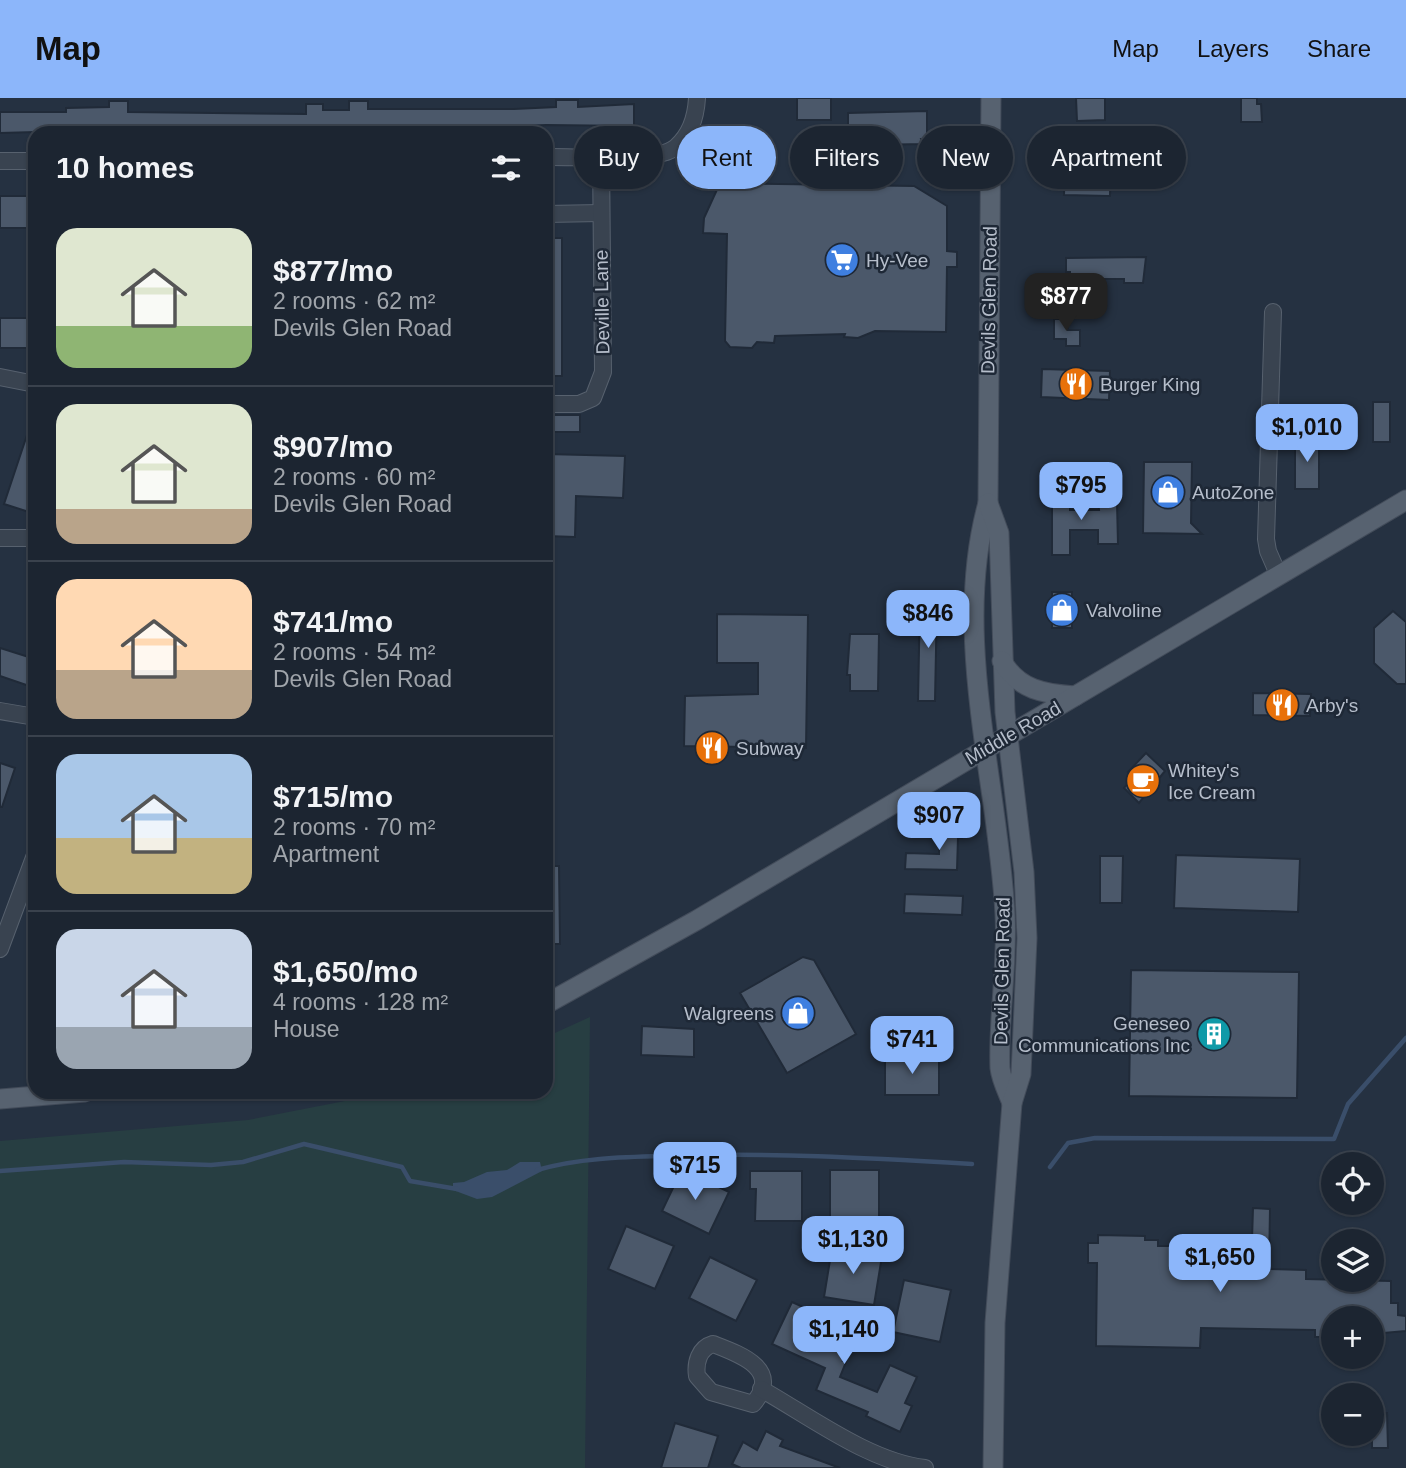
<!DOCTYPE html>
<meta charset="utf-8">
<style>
body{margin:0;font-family:Helvetica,sans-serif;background:#29313d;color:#f1f3f6;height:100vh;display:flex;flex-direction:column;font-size:26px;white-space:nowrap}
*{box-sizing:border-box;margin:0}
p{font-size:23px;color:#a0a5ab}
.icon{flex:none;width:38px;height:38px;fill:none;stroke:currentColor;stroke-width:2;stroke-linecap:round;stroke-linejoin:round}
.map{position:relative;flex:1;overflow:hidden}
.drawer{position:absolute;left:28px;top:28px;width:525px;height:973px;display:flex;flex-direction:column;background:#1c2531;border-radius:21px;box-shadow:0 2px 5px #0004,0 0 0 2px #3a424d}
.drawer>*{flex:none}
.top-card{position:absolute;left:574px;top:28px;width:665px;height:63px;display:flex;gap:14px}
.fabs{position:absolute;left:1321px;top:1054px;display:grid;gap:14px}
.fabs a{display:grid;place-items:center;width:63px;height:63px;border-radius:50%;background:#1c2531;box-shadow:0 2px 5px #0004,0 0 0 2px #3a424d;font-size:35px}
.price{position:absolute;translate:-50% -60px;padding:0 16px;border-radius:14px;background:#8cb6fa;color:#111;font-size:23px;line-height:46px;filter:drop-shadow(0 2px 4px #0008)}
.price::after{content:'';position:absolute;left:50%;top:42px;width:21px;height:16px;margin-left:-10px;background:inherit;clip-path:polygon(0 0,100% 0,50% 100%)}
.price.on{background:#222;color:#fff}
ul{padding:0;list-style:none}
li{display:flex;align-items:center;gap:21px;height:175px;padding:0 28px}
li+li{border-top:2px solid #3a424d}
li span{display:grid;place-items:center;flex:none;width:196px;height:140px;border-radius:21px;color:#555}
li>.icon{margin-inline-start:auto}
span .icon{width:84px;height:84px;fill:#fffc;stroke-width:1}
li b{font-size:30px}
h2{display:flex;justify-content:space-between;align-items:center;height:84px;padding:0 28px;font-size:30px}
.tag{padding:0 24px;border-radius:32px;background:#1c2531;box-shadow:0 2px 5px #0004,0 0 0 2px #3a424d;font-size:24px;line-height:63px}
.tag.on{background:#8cb6fa;color:#111}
header{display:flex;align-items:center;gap:42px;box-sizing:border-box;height:98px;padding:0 35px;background:#8cb6fa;color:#111}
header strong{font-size:33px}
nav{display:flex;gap:38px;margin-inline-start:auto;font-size:24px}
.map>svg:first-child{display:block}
.green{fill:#273e42}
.water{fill:#3a4e6a}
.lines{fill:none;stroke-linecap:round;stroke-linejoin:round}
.stream{stroke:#3a4e6a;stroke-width:4.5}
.building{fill:#4b586a;stroke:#202a38;stroke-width:2}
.minor-casing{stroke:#57616e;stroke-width:18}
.major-casing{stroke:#434c5a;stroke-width:21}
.minor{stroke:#394350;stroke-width:16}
.major{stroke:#576270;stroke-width:19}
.labels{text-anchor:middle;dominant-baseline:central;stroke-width:5;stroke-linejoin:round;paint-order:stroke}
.poi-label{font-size:19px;fill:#b6becb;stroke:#1e2836;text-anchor:start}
.street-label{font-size:19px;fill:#b6becb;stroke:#1e2836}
</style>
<header>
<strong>Map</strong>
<nav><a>Map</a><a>Layers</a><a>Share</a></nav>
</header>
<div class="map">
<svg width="1406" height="1370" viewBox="0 0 1406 1370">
<rect width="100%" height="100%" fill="#253141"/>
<polygon class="green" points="590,919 585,1370 0,1370 0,1043 248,1022 391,994 546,994 546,939"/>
<polygon class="water" points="520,1064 540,1064 542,1073 492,1099 477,1101 453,1092 453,1085 464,1084 487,1074 507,1072"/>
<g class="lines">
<g class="stream">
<polyline points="1050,1069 1068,1045 1095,1040 1334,1041 1348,1006 1406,940"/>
<path d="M537,1072C578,1060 622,1059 664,1058C767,1054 870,1060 972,1066"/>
<polyline points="0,1073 124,1064 211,1067 243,1064 304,1046 402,1069 410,1083 457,1091"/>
</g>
</g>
<g class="building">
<rect x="797" y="0" width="34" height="22"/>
<polygon points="1076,0 1105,0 1105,22 1077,23"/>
<polygon points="1241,0 1257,0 1257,6 1261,6 1262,24 1241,24"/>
<polygon points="556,2 578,2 578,9 634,6 634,28 546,27 421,32 323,28 323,34 109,35 109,32 0,35 0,14 66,14 66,10 109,9 109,3 128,3 128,14 306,16 306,6 323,6 323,12 349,12 349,3 368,3 368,11 514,11 556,9"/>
<polygon points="927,13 927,41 921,41 922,46 875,47 875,42 848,42 848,15"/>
<polygon points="1065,49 1111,50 1110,98 1064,97"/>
<polygon points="720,85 914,88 947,108 947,153 957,154 957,169 947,169 946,234 875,233 858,240 844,239 845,236 775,238 774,245 757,244 752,250 730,249 725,243 727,136 703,135 704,120"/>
<rect x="0" y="98" width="35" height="32"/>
<rect x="546" y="140" width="16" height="138"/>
<polygon points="1146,159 1143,185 1124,185 1124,181 1070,181 1070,174 1066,174 1066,160"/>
<rect x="0" y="220" width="35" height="30"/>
<polygon points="1054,221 1068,221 1068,232 1080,232 1080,248 1066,248 1066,241 1054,241"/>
<polygon points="1042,271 1110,273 1109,302 1041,299"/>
<rect x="1373" y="304" width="17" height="40"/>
<rect x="546" y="317" width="34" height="17"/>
<polygon points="33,319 35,395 29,414 4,406"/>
<rect x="1295" y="340" width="24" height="51"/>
<polygon points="546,356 625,358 623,400 576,398 575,439 546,438"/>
<polygon points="1144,364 1192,364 1191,425 1202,436 1143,435"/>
<polygon points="1052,391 1070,391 1070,412 1099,412 1098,404 1117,404 1118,446 1098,446 1098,432 1070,432 1070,457 1052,457"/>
<rect x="1052" y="494" width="20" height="36"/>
<polygon points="920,501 937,501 935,603 918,603"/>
<polygon points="1393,513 1406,524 1406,586 1397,586 1374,565 1374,530"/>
<polygon points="717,516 808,517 806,650 684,648 685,598 758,596 758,565 717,565"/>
<polygon points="850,536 879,536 878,593 850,593 850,577 847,577"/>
<polygon points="0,550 35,561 35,590 0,578"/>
<polygon points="1253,595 1311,596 1310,618 1253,617"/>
<polygon points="1146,655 1165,673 1139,705 1124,690 1133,679 1128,674"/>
<polygon points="0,665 15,670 2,709 0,709"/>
<polygon points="939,727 962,727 962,740 958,740 957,772 905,771 906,755 939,756"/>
<polygon points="1176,757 1300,761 1298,814 1174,810"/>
<polygon points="1100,758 1123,758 1122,805 1100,805"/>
<polygon points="546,768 559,768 560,846 546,846"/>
<polygon points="905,796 963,798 962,817 904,815"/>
<polygon points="803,859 814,862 856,936 787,975 740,895"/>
<polygon points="1131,872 1299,874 1297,1000 1129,998"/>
<polygon points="642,928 694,931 694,959 641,957"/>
<rect x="885" y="958" width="54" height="39"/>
<polygon points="682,1071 729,1094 709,1136 662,1113"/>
<polygon points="830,1072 879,1072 879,1123 830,1122"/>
<polygon points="750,1073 802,1073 802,1123 755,1123 756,1091 750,1091"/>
<polygon points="1253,1110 1270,1111 1269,1171 1306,1172 1306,1181 1391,1183 1391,1205 1398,1205 1398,1217 1406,1218 1406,1233 1372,1236 1372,1220 1334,1220 1334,1235 1326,1235 1326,1239 1315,1239 1315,1232 1201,1230 1200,1250 1096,1248 1097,1165 1088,1165 1088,1145 1098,1145 1098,1137 1145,1138 1145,1142 1158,1142 1158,1148 1198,1148 1197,1164 1225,1165 1225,1173 1251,1173"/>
<polygon points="626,1128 674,1148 655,1191 608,1171"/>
<polygon points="832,1150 882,1158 874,1207 824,1199"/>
<polygon points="710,1159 757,1182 736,1223 689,1200"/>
<polygon points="904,1182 951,1192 940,1244 893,1234"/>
<polygon points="792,1204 839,1225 838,1228 858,1242 843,1263 846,1264 840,1279 877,1294 890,1267 917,1279 905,1305 912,1308 900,1334 866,1318 868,1314 816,1292 825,1270 772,1246"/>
<polygon points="1372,1315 1387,1315 1388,1350 1372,1350"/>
<polygon points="675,1325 718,1338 708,1370 661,1370"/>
<polygon points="766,1333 783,1342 780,1348 840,1370 741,1370 732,1366 743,1344 757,1352"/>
</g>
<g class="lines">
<g class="minor-casing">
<g id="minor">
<path d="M546,59C574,58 656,66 676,49C690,37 696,18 697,0"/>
<polyline points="0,63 35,63"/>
<polyline points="546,116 601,115"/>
<polyline points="1273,214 1266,441 1268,453 1278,476"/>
<polyline points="0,279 35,286"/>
<polyline points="546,306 579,306 593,300 603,274 601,58"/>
<polyline points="0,440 35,440"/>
<polyline points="0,613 35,619"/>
<polyline points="0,851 35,757"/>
<path d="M713,1246C739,1256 783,1271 753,1306L711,1294L697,1278C695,1265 699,1250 713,1246Z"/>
<path d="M761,1291C809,1318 870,1364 925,1370"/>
</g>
</g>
<g class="major-casing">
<g id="major">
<path d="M991,0L988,405C951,538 998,682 1005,816C1008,867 998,919 1000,970C1001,981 1008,995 1012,1005"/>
<polyline points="988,405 999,435 1005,614 1024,774 1027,840 1021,976 1012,1005 995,1225 993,1370"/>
<path d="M1002,563C1018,592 1045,596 1075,598"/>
<polyline points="546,906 697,822 1406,402"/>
<polyline points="0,1001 85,994"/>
</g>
</g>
<use href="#minor" class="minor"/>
<use href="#major" class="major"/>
</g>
<defs>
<g id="supermarket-disc" transform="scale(1.75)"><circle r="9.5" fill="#3f7fe0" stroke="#1e2836"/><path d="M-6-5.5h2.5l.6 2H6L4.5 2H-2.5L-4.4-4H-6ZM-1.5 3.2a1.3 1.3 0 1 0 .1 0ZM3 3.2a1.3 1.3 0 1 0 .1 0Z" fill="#fff"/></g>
<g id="restaurant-disc" transform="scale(1.75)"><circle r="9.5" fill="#e8710a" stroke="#1e2836"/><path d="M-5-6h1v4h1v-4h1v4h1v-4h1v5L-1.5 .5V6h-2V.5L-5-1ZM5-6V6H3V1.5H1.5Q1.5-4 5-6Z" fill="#fff"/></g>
<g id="shop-disc" transform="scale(1.75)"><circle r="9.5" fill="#3f7fe0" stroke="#1e2836"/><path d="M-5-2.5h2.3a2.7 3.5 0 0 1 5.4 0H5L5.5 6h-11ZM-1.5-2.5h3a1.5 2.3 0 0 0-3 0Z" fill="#fff"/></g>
<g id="cafe-disc" transform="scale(1.75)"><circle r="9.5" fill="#e8710a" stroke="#1e2836"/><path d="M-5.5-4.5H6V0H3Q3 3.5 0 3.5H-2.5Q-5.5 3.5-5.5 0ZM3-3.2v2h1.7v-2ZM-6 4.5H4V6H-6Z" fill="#fff"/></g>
<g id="building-disc" transform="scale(1.75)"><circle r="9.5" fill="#0f9aa8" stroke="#1e2836"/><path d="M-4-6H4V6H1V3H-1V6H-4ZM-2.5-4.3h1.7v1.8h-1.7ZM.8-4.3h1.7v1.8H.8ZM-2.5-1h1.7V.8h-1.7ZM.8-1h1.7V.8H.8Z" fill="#fff"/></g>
</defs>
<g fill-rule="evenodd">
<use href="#supermarket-disc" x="842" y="162"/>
<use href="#restaurant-disc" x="1076" y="286"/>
<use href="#shop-disc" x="1168" y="394"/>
<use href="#shop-disc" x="1062" y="512"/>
<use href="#restaurant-disc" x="1282" y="607"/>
<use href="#restaurant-disc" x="712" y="650"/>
<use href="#cafe-disc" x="1143" y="683"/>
<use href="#shop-disc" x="798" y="915"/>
<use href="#building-disc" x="1214" y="936"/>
</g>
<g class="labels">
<g class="poi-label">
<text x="866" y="162">Hy-Vee</text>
<text x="1100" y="286">Burger King</text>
<text x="1192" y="394">AutoZone</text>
<text x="1086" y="512">Valvoline</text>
<text x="1306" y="607">Arby's</text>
<text x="736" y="650">Subway</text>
<text x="1168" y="672">Whitey's<tspan x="1168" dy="22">Ice Cream</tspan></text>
<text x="774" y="915" text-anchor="end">Walgreens</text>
<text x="1190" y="925" text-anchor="end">Geneseo<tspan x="1190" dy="22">Communications Inc</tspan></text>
</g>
<g class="street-label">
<text transform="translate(989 202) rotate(-89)">Devils Glen Road</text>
<text transform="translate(602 204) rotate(-91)">Deville Lane</text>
<text transform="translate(1013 635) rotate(-30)">Middle Road</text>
<text transform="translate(1002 873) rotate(-89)">Devils Glen Road</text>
</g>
</g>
</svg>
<div class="fabs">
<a><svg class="icon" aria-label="locate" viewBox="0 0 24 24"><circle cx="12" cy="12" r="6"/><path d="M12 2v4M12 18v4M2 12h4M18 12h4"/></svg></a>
<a><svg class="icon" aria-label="layers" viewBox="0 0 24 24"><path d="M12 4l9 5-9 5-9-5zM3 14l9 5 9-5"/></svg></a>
<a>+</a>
<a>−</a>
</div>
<b class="price on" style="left:1066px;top:235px">$877</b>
<b class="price" style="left:1307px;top:366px">$1,010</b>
<b class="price" style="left:1081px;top:424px">$795</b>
<b class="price" style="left:928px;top:552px">$846</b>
<b class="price" style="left:939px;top:754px">$907</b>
<b class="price" style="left:912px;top:978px">$741</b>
<b class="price" style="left:695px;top:1104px">$715</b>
<b class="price" style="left:853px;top:1178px">$1,130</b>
<b class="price" style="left:1220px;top:1196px">$1,650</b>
<b class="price" style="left:844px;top:1268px">$1,140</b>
<div class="top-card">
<a class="tag">Buy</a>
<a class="tag on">Rent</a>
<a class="tag">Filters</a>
<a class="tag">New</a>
<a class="tag">Apartment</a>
</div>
<section class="drawer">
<h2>10 homes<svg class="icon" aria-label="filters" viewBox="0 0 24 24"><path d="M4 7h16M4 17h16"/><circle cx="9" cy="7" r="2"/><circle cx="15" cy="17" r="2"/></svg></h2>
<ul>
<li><span style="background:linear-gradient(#dfe7d0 70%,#8fb573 0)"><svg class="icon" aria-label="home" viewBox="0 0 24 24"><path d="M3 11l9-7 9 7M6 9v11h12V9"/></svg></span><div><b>$877/mo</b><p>2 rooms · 62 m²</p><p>Devils Glen Road</p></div></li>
<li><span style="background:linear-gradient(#dfe7d0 75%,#b9a48a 0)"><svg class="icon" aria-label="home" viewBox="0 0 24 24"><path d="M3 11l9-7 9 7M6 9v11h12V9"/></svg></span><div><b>$907/mo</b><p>2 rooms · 60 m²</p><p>Devils Glen Road</p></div></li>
<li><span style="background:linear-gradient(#ffd9b3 65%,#b9a48a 0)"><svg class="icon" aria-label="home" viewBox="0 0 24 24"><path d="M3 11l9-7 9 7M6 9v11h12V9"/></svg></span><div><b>$741/mo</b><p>2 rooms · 54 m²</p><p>Devils Glen Road</p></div></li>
<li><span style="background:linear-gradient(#a9c7e8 60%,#c2b280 0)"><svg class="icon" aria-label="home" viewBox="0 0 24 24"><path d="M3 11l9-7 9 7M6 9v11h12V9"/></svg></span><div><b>$715/mo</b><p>2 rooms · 70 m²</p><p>Apartment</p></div></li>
<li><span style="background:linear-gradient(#c9d6e8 70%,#9aa5b1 0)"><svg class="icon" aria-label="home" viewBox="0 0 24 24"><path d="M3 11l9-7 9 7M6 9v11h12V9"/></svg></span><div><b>$1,650/mo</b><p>4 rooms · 128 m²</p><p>House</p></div></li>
</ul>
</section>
</div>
